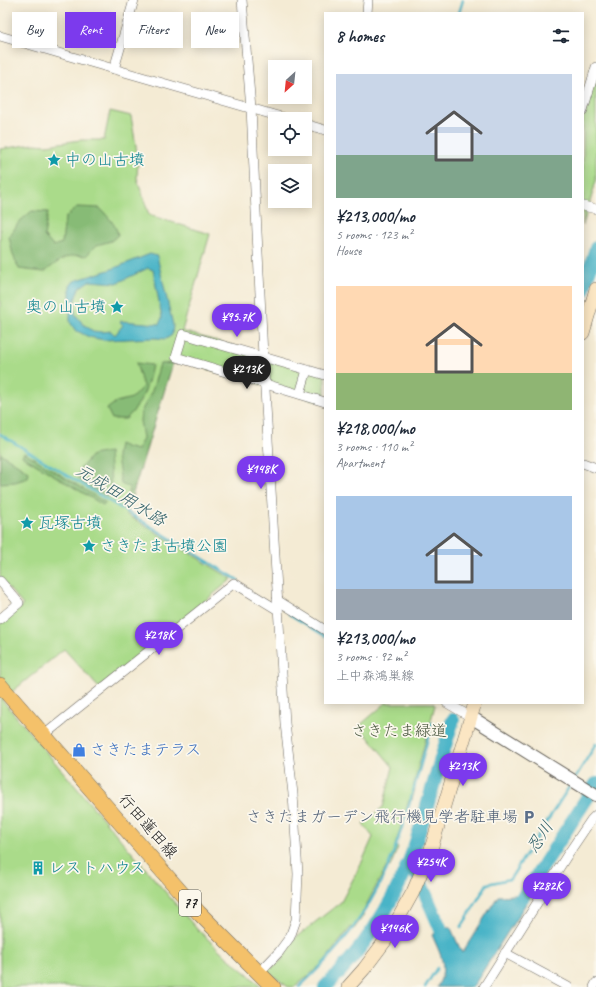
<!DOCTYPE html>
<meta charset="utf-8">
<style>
body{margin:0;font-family:Caveat,"Klee One",sans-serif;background:#f2f2f3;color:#1f2937;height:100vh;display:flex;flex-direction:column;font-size:15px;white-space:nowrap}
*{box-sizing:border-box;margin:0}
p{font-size:13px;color:#747a83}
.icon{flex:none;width:22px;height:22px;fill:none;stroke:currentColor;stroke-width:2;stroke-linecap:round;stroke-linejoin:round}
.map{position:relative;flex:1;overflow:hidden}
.side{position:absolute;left:324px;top:12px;width:260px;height:692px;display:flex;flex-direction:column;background:#fff;border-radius:0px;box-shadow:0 2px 10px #0003}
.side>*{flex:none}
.hud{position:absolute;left:12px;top:12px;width:252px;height:36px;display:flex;gap:8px}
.needle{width:26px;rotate:207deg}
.fabs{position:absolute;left:268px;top:60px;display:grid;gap:8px}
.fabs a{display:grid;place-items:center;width:44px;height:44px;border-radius:0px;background:#fff;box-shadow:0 2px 10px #0003;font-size:20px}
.price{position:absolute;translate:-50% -34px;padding:0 9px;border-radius:14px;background:#7c3aed;color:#fff;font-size:13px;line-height:26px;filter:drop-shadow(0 1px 2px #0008)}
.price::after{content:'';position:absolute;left:50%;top:24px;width:12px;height:9px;margin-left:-6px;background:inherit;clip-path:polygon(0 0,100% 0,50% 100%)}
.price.current{background:#222;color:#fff}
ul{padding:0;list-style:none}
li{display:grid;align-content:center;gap:8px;height:212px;padding:0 12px}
li span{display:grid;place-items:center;height:124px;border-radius:0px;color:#555}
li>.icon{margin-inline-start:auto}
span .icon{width:72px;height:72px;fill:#fffc;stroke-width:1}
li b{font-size:17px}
h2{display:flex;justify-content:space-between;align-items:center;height:48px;padding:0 12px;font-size:17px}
.tag{padding:0 14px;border-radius:0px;background:#fff;box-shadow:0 2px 10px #0003;font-size:14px;line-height:36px}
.tag.current{background:#7c3aed;color:#fff}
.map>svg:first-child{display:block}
.green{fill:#aadb8a;stroke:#637c53}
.forest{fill:#87bb76;stroke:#526c49}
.water{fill:#49b4c7;stroke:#326872;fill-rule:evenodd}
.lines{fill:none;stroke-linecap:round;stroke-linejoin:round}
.stream{stroke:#49b4c7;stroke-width:2.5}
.river{stroke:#49b4c7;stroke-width:14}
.minor-casing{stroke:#68645c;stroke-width:10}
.tertiary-casing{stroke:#68645c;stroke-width:14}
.secondary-casing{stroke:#68645c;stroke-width:14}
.primary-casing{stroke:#68645c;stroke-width:16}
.minor{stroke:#fff;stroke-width:9}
.tertiary{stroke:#fff;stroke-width:12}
.secondary{stroke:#fbe6c3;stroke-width:13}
.primary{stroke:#f4c16a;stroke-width:15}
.labels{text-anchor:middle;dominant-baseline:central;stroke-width:3.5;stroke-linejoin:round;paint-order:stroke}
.shield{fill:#fbf7ec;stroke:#5f5e5a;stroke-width:1}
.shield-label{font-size:15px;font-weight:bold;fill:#1c1c1c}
.culture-label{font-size:16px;fill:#0d838f;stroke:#fbf7ec;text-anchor:start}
.park-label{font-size:16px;fill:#47553d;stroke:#fbf7ec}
.shop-label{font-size:16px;fill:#366cbe;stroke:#fbf7ec;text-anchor:start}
.service-label{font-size:16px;fill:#4e5e75;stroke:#fbf7ec;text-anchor:end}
.street-label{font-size:16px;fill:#1c1c1c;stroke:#fbf7ec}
.water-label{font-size:17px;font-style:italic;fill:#306069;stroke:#fbf7ec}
</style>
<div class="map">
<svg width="596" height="987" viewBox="0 0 596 987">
<rect width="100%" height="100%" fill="#fbf7ec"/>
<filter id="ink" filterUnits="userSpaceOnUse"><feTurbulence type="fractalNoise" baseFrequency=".025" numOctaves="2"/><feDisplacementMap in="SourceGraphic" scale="8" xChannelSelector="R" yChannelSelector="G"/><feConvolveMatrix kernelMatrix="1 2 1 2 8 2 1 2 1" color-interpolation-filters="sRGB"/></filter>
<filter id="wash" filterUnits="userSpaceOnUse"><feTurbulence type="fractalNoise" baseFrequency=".012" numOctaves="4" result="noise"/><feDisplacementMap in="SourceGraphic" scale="16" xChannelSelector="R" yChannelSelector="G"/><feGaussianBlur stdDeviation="0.9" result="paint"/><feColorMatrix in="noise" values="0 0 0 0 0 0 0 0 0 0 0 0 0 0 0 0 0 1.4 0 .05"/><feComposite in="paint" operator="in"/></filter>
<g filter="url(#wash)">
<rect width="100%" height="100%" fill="#f4ebd4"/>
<g class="green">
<polygon points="596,76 596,181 583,225 583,120"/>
<polygon points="110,111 131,116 138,159 137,178 149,215 210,234 182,331 325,373 325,403 174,359 126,514 232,579 99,688 64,649 2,700 196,928 228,958 248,974 261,987 0,987 0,624 23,605 0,578 0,149 34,144 47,145 80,140 104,140"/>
<polygon points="386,703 433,703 435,705 413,787 415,789 412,800 409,800 395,846 398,847 390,867 387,866 379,881 362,913 364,915 354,929 351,927 322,964 295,987 288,987 267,971 282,960 291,941 341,902 361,864 373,837 363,824 383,807 393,767 359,726"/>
</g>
<g class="forest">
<path d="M77,207L100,208C107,216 116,224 118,235L111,241L97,245L86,256C66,253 60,261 44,272L19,269L13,255L9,237L19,222L32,211L48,212L44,236L53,246L62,243L65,218Z"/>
<path d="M136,363L152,365C148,386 142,404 126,419H112L107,409L116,402L132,398L143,386Z"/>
<polygon points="173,363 129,506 128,509 124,507 130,488 121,484 117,456 119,444 126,447 137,450 143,438 140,421 141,412 152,391 160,364"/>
<polygon points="24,452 106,503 103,505 22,456"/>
<polygon points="109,452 111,485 108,497 85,484 78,478 80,469 92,455"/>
<polygon points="0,453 29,472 28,478 15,482 0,483"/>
</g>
<g class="water">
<path d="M150,254L157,256L173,325L172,335L166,339L155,338L104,340L89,337L75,330L70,322V286L74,281L112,269ZM148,268L153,270L162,318L159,324L121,321L120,322L123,325L115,335L111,331L102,332L93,331L83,324L75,314V300L79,288L89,281L117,283Z"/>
<path d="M515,895L527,902L473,987H437C449,967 440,954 432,935L450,926L462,953L498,896Z"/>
</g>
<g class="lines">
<g class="stream">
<polyline points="459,13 463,0"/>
<polyline points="0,434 238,580"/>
<polyline points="289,614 325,636"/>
<polyline points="575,778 596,744"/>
<polyline points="461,928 487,884 510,879 571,784"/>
<path d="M299,987C336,954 367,914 387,869C396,848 402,827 409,805C417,778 425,751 432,723"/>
<polyline points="425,987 437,968"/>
</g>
<g class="river">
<polyline points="583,291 596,248"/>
<polyline points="415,870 449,948"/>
<polyline points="507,912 523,897 596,784"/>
<path d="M325,987C361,952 392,907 410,859C416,844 420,828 425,813C434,782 443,751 453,720"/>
</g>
</g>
</g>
<g filter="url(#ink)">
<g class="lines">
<g class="minor-casing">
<g id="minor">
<polyline points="242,0 251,108 263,356 285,723 293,794 298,874 296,920 290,937 279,952 258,974"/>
<polyline points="367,13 368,0"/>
<polyline points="0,36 114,69 134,0"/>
<polyline points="114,69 288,119"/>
<polyline points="583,110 596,67"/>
<polyline points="305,124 325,130"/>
<polyline points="583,206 596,209"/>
<polyline points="325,375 183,334 176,357 325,402"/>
<polyline points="300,394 307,370"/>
<polyline points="583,463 596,468"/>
<polyline points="0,581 19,603 0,619"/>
<polyline points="277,600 325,630"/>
<polyline points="447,703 471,717"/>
<polyline points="44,735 234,583 278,610"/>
<polyline points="505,953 568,987"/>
<polyline points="484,987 568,854 591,820 596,815"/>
<polyline points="594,987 596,983"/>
</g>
</g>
<g class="tertiary-casing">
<polyline id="tertiary" points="471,717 596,795"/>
</g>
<g class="secondary-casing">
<g id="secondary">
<polyline points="583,333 596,289"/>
<polyline points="348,987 364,969 388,937 413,892 431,849 475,703"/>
</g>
</g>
<g class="primary-casing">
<polyline id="primary" points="0,685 199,913 273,987"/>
</g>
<use href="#minor" class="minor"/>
<use href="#tertiary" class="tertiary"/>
<use href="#secondary" class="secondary"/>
<use href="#primary" class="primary"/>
</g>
</g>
<defs>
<g id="sight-bare" transform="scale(1.08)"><path d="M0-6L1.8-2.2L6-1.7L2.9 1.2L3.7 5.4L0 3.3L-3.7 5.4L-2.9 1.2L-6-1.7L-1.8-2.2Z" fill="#0f9aa8" stroke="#fbf7ec" stroke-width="2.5" paint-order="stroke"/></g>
<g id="shop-bare" transform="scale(1.08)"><path d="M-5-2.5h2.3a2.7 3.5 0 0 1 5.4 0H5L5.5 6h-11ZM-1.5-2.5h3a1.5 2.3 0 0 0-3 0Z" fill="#3f7fe0" stroke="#fbf7ec" stroke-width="2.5" paint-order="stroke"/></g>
<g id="parking-bare" transform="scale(1.08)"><path d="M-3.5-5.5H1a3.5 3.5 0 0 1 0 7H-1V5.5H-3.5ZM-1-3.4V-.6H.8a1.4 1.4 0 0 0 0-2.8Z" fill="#5c6f8a" stroke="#fbf7ec" stroke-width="2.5" paint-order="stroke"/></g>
<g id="building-bare" transform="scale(1.08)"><path d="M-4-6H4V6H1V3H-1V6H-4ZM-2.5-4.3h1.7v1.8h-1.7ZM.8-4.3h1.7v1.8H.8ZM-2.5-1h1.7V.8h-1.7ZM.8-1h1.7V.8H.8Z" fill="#0f9aa8" stroke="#fbf7ec" stroke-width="2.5" paint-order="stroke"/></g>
</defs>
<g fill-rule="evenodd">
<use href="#sight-bare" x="54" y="160"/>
<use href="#sight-bare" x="117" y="307"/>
<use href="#sight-bare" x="27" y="523"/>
<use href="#sight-bare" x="89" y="546"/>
<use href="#shop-bare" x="79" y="750"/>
<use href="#parking-bare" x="529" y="817"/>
<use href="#building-bare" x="38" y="868"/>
</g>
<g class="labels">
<rect class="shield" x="179" y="890" width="22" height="26" rx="3"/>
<g class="shield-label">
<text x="190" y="903">77</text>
</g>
<g class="culture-label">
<text x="65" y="160">中の山古墳</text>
<text x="106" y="307" text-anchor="end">奥の山古墳</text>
<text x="38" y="523">瓦塚古墳</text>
<text x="100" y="546">さきたま古墳公園</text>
<text x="49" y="868">レストハウス</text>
</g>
<g class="park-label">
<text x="399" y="731">さきたま緑道</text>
</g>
<g class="shop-label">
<text x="90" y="750">さきたまテラス</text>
</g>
<g class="service-label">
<text x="518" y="817">さきたまガーデン飛行機見学者駐車場</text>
</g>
<g class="street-label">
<text transform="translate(148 826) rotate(49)">行田蓮田線</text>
</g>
<g class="water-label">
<text transform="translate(121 495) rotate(32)">元成田用水路</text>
<text transform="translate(540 837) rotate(-57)">忍川</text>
</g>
</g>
</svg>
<div class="fabs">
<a><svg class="needle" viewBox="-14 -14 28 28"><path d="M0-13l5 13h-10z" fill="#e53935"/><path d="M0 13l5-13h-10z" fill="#747a83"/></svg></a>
<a><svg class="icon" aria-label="locate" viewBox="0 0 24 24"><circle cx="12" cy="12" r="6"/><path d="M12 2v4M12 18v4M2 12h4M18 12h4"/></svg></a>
<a><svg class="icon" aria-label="layers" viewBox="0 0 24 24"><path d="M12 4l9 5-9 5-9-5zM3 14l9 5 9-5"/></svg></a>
</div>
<b class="price" style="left:237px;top:338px">¥95.7K</b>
<b class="price current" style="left:247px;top:390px">¥213K</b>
<b class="price" style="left:261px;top:490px">¥148K</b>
<b class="price" style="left:159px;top:656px">¥218K</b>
<b class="price" style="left:463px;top:787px">¥213K</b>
<b class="price" style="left:431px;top:883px">¥254K</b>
<b class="price" style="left:547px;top:907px">¥282K</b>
<b class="price" style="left:395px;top:949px">¥146K</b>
<div class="hud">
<a class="tag">Buy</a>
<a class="tag current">Rent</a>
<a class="tag">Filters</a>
<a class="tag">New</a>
</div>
<section class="side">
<h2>8 homes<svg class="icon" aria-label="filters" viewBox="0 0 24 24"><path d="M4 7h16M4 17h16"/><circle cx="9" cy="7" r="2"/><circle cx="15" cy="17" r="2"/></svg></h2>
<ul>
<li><span style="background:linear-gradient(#c9d6e8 65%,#7fa58c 0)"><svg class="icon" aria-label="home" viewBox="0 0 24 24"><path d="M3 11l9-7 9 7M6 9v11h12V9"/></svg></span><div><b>¥213,000/mo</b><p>5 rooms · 123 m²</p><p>House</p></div></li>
<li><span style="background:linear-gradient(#ffd9b3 70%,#8fb573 0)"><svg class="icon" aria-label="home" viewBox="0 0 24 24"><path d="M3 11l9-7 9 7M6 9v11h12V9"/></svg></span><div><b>¥218,000/mo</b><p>3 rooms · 110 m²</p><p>Apartment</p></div></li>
<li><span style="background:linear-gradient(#a9c7e8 75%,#9aa5b1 0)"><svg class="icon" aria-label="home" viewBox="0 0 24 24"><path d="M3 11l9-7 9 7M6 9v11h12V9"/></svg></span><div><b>¥213,000/mo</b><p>3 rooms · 92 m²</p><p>上中森鴻巣線</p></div></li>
</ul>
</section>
</div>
